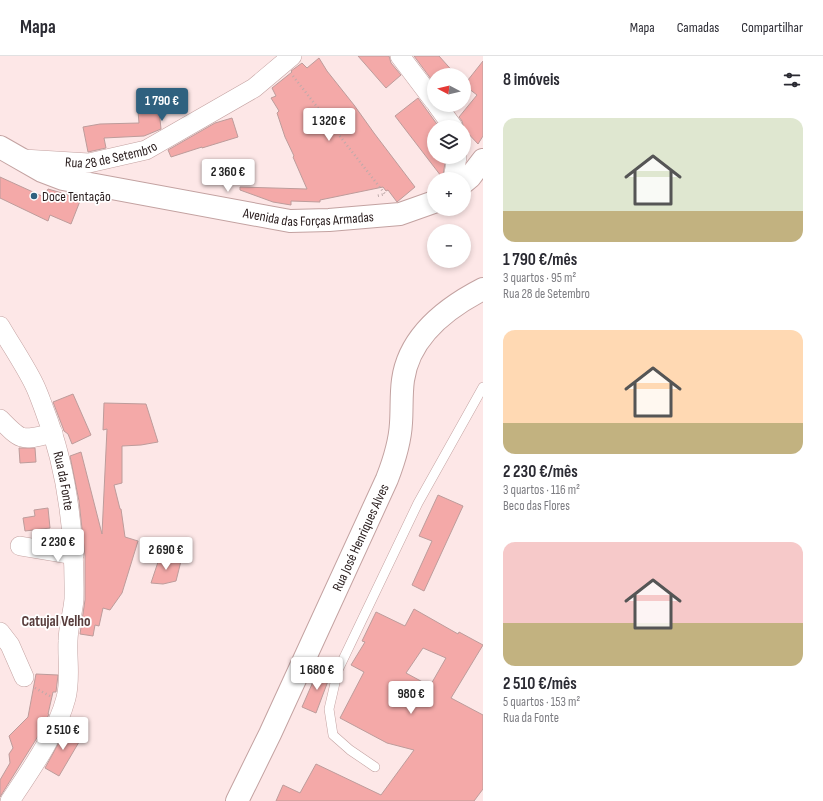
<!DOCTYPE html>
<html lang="pt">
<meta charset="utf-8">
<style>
body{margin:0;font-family:"Sofia Sans Condensed",sans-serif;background:#f7f7f7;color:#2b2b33;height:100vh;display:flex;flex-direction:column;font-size:15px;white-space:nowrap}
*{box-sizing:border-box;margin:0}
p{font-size:13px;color:#7c7c81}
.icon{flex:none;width:22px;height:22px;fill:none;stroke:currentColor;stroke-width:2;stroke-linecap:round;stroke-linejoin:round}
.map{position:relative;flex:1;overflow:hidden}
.drawer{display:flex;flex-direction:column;background:#fff;width:340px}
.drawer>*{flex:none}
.needle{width:26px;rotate:277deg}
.fabs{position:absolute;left:427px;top:12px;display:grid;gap:8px}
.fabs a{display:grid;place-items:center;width:44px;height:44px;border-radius:50%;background:#fff;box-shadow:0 2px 6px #0003;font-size:20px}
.price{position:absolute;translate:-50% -34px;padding:0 9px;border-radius:4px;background:#fff;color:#222;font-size:13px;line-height:26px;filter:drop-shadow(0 1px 2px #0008)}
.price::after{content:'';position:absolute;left:50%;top:24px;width:12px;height:9px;margin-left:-6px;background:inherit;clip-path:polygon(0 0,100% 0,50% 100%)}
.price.active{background:#2f617f;color:#fff}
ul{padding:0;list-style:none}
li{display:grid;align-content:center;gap:8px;height:212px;padding:0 20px}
li span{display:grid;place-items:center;height:124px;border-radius:12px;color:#555}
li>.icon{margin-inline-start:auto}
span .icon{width:72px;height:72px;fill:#fffc;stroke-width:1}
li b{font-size:17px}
h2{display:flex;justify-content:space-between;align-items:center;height:48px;padding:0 20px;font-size:17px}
header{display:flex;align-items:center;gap:24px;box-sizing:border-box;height:56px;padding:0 20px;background:#fff;border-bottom:1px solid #e1e1e2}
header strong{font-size:19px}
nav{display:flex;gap:22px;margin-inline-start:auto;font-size:14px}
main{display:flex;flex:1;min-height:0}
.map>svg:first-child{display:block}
.building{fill:#f4a9a8;stroke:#bd9c9b;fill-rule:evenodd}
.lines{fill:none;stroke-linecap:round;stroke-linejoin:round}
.lane-casing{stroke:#c3a2a1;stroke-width:10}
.street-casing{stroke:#c3a2a1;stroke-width:20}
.secondary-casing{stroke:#c3a2a1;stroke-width:24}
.path{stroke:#bdaaaa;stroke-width:2.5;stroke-dasharray:1 3;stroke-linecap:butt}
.lane{stroke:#fff;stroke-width:9}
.street{stroke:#fff;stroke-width:19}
.secondary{stroke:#fff;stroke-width:22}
.poi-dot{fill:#2f617f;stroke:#fff;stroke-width:1.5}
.labels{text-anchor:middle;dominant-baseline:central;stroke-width:3.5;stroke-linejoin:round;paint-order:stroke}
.street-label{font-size:14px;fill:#281c1c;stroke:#fff}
.poi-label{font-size:14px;fill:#281c1c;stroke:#fff;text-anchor:start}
.neighbourhood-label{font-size:15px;font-weight:bold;fill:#573c3b;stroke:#fff}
</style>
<header>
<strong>Mapa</strong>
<nav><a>Mapa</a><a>Camadas</a><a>Compartilhar</a></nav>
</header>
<main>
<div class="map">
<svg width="483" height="745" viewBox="0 0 483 745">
<rect width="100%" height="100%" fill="#fde7e7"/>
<g class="building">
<polygon points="358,0 389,0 391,7 401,19 386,32"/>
<polygon points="414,0 439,0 456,19 434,19 434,27"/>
<polygon points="319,2 327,15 354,49 374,77 415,131 397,146 388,134 386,135 383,131 320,144 320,146 291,145 291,149 273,146 240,134 240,131 307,133 293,101 294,100 285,81 277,57 279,55 271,42 276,40 272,32 292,16 291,15 302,7 307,12"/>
<polygon points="483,5 483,80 478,88 464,73 462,65 459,61 477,39 464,29"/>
<polygon points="418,42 439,71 434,71 434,101 446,101 443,119 441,120 395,60"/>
<polygon points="159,53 161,73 144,80 104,82 106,92 88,96 83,71 100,68 139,67 138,55"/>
<polygon points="232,62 238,81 202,92 202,91 171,101 168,94 215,67"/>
<polygon points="0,121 44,141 48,133 69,139 68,140 80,145 71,168 50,159 48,165 0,142"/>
<polygon points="73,338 91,379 72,388 68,378 64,375 63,372 53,346"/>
<polygon points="104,347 146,348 158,386 141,389 122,390 122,427 114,429 120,453 121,453 125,481 138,485 122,537 110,554 103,552 99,570 95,569 93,580 80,578 85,544 85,500 79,445 70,400 81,396 102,478 107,373 103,374"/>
<polygon points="19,392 35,392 36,406 20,407"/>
<polygon points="438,439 463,450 424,535 412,529 432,485 419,480"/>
<polygon points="48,452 50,472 25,475 23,462 35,460 34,454"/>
<polygon points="160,500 181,505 176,525 163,528 151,527"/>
<path d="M414,553L458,578L459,576L483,589L451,642L483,659V733L474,745H276L283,729L300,737L316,708L381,739L414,694L387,687L340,662L364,616L351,609L365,586L362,585L376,556L405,570ZM423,592L446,602L430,630L406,617Z"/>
<polygon points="319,612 331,617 316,657 302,651"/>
<polygon points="36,618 58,619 56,636 53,636 48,658 49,658 40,677 0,741 0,724 10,707 9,698 13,692 9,680 28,661"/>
<polygon points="68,670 80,677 75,685 79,686 59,720 45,712"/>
</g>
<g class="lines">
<g class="lane-casing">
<polyline id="lane" points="375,711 350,694 333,679 329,653 338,614 418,447 483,331"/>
</g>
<g class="street-casing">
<g id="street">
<polyline points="400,0 434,45"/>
<polyline points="437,49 453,71"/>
<path id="s1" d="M23,103L89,107L146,94L254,32L292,0"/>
<polyline points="453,123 457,101"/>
<path id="s2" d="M0,270C11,289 24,308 34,328C38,336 41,345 44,353C68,414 75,477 74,543C73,557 68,571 68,585C67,604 71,623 66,642C57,677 30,715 10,745"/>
<path d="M0,363C23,387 22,384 53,377"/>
<polyline points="20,490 74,499"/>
<polyline points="0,576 10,589 24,621"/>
</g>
</g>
<g class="secondary-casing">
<g id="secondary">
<path id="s3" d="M0,91L42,115L63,123L290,165L329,164L400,158L434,146"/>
<polyline points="464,126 470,121 483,104"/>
<path id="s4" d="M237,745L270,678L387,423C394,405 400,387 401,367C402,353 401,338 403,324C409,280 446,252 483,233"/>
</g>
</g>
<g class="path">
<polyline points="293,20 385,138 377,140"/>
<polyline points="35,632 50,640"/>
</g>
<use href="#lane" class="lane"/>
<use href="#street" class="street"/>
<use href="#secondary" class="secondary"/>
</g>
<circle class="poi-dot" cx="34" cy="140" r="4"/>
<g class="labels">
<g class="street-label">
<text stroke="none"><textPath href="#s1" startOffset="89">Rua 28 de Setembro</textPath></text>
<text stroke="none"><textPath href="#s3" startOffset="320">Avenida das Forças Armadas</textPath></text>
<text stroke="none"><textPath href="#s2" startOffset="169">Rua da Fonte</textPath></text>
<text stroke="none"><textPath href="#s4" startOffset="291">Rua José Henriques Alves</textPath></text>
</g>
<g class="poi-label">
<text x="42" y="140">Doce Tentação</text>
</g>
<g class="neighbourhood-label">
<text x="56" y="565">Catujal Velho</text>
</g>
</g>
</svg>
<div class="fabs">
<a><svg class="needle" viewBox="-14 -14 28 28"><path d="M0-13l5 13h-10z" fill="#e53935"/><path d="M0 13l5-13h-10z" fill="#7c7c81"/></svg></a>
<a><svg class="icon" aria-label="layers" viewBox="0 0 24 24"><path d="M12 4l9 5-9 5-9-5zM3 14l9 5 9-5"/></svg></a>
<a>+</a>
<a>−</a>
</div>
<b class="price active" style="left:162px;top:66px">1 790 €</b>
<b class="price" style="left:329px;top:86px">1 320 €</b>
<b class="price" style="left:228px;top:137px">2 360 €</b>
<b class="price" style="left:58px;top:507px">2 230 €</b>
<b class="price" style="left:166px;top:515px">2 690 €</b>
<b class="price" style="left:317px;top:635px">1 680 €</b>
<b class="price" style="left:411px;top:659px">980 €</b>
<b class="price" style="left:63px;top:695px">2 510 €</b>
</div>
<section class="drawer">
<h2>8 imóveis<svg class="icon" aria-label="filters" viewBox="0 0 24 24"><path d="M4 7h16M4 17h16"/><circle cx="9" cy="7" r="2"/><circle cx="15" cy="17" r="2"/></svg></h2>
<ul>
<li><span style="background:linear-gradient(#dfe7d0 75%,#c2b280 0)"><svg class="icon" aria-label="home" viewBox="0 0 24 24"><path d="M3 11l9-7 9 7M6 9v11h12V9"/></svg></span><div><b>1 790 €/mês</b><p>3 quartos · 95 m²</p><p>Rua 28 de Setembro</p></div></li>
<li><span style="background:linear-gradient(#ffd9b3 75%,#c2b280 0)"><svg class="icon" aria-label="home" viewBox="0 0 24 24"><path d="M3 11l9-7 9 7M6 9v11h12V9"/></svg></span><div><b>2 230 €/mês</b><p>3 quartos · 116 m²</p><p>Beco das Flores</p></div></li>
<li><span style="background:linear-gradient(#f6c9c9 65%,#c2b280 0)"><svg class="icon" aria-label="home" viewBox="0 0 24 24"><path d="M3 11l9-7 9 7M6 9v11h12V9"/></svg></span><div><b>2 510 €/mês</b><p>5 quartos · 153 m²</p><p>Rua da Fonte</p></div></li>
</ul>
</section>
</main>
